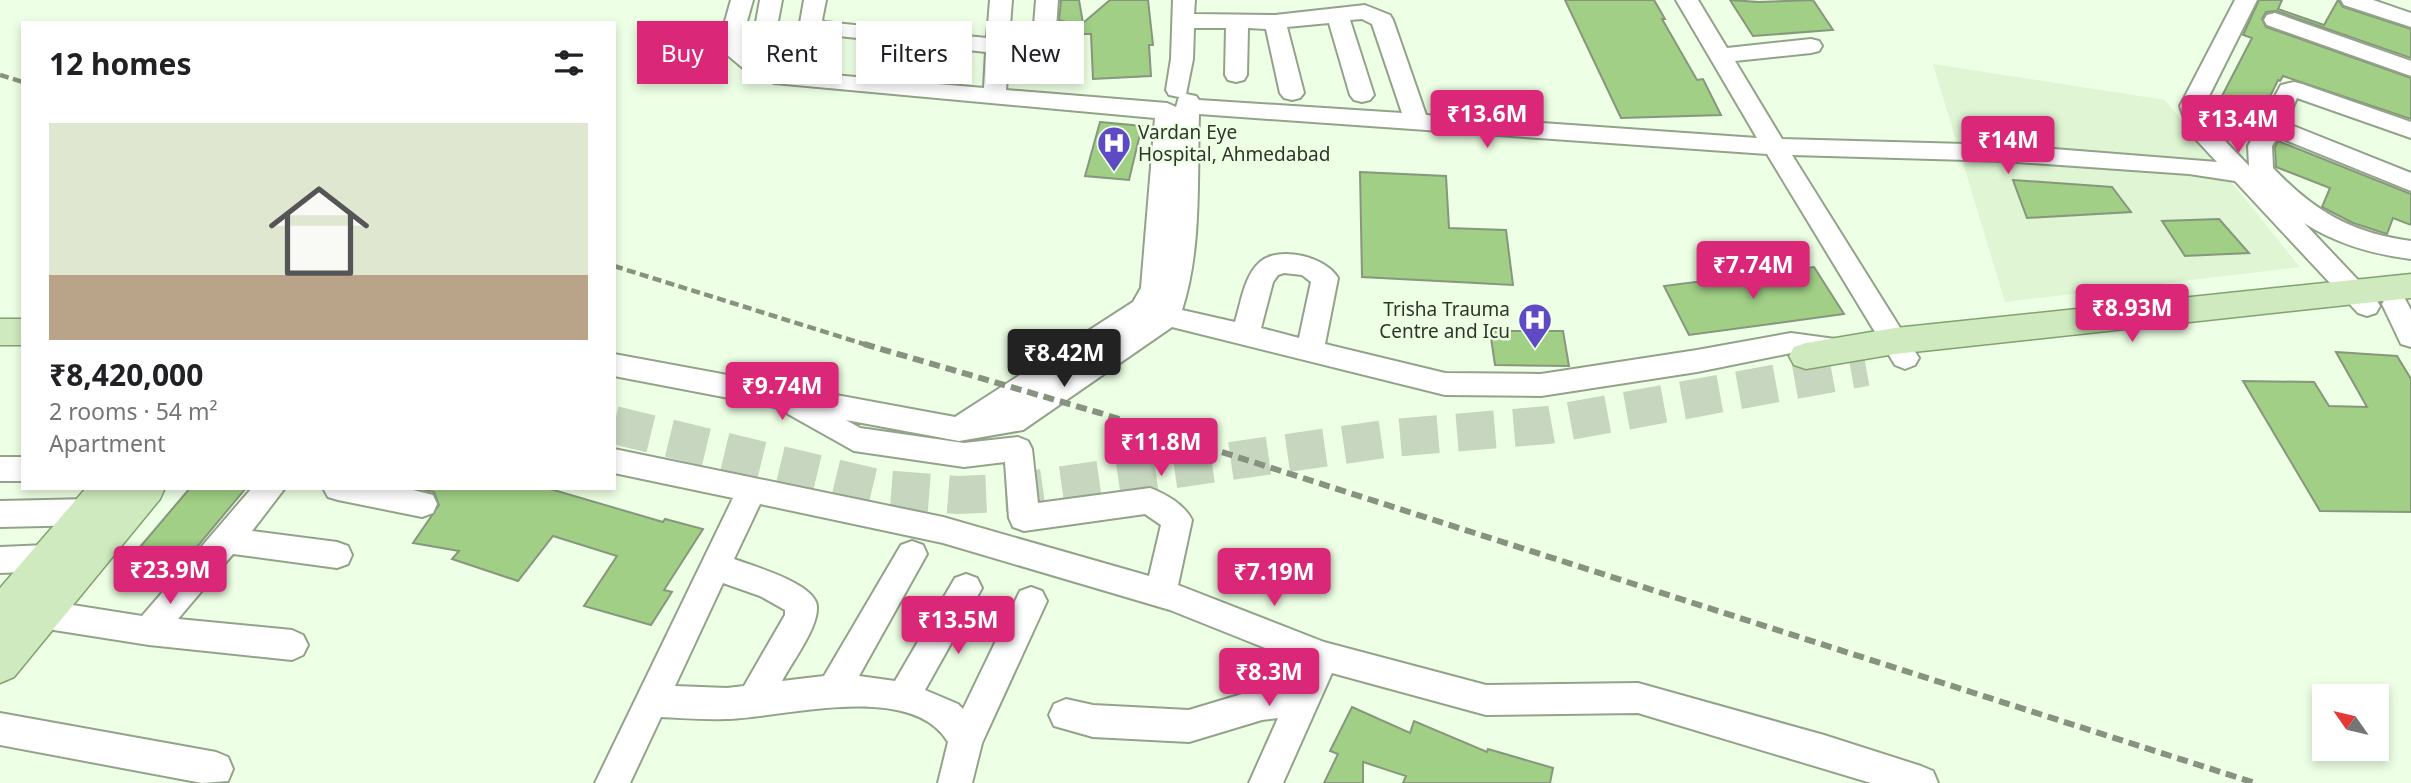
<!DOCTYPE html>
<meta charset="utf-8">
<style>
body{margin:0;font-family:"Noto Sans",sans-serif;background:#f2f2f2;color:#202124;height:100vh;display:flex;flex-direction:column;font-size:26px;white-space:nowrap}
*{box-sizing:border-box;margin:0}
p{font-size:23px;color:#757577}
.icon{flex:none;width:38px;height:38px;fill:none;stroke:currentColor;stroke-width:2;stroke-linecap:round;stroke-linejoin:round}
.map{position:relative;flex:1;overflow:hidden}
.panel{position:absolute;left:21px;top:21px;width:595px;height:469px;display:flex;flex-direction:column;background:#fff;border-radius:0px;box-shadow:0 4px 10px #0003}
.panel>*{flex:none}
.guide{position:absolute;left:637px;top:21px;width:665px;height:63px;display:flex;gap:14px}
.needle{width:46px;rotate:304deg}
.fabs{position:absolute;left:2312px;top:684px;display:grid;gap:14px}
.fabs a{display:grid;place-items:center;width:77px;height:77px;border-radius:0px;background:#fff;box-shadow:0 4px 10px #0003;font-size:35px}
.price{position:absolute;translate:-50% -60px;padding:0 16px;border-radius:7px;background:#db2777;color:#fff;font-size:23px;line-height:46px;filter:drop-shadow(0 2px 4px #0008)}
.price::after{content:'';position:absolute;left:50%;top:42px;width:21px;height:16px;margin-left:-10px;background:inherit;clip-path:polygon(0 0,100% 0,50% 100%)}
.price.on{background:#222;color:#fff}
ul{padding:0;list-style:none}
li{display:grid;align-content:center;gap:14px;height:371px;padding:0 28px}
li span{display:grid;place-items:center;height:217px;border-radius:0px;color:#555}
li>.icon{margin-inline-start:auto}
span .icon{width:126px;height:126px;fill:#fffc;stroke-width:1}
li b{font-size:30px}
h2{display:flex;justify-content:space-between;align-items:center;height:84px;padding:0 28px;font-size:30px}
.pill{padding:0 24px;border-radius:0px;background:#fff;box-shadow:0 4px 10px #0003;font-size:24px;line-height:63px}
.pill.on{background:#db2777;color:#fff}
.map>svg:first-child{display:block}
.built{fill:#dff5d4}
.building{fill:#a0cf85;stroke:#87977e;stroke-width:2}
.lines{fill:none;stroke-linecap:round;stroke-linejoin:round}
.major-tunnel{stroke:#c7d7bf;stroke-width:38;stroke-dasharray:38 19;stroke-linecap:butt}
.minor-casing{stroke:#93a38a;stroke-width:4}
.major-casing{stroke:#81a26e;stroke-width:3}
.minor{fill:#fff;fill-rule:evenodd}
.major{fill:#ceeabe;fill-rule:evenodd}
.rail-far1{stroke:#879280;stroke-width:4.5;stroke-dasharray:9 4.5;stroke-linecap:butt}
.rail{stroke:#879280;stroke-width:6;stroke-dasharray:11 6;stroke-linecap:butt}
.labels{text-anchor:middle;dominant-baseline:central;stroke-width:5;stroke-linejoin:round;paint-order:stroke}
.poi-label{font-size:19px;fill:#2f352b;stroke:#edffe4;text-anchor:start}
</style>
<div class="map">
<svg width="2411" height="783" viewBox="0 0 2411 783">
<rect width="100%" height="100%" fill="#edffe4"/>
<polygon class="built" points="1933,64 2165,100 2300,267 2005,302"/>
<g class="building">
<polygon points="1061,0 1079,0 1083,23 1110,0 1148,0 1153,45 1149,45 1151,76 1093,79 1091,34 1064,34 1066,22 1059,20"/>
<polygon points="1565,0 1654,0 1665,19 1662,19 1697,80 1703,79 1721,115 1621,118"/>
<polygon points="1730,0 1759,2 1813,0 1833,30 1753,36"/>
<polygon points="2259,0 2282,0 2278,9 2324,25 2338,0 2343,7 2411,29 2411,58 2276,11 2266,12 2262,19 2266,27 2411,78 2411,119 2283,76 2280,81 2278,80 2250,138 2212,123 2210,122 2222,96 2252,38 2243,35"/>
<polygon points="1100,122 1142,126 1129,180 1085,176"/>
<polygon points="2278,141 2411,194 2411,225 2393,218 2387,234 2353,223 2322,207 2330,188 2276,167 2275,147"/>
<polygon points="1360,172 1446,176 1449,228 1506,230 1513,285 1362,277"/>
<polygon points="2013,180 2112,187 2131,212 2027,218"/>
<polygon points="2219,219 2249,253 2185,256 2162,221"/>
<polygon points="1814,267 1844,314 1689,335 1664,286"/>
<polygon points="1490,331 1563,331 1569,366 1495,365"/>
<polygon points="2336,352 2397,356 2411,379 2411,512 2320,511 2243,381 2314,382 2329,406 2367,407"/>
<polygon points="190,488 246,488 177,571 129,560"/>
<polygon points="417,488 547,488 663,522 665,519 703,529 664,590 672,592 651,625 584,606 617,556 553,536 518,581 452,559 459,551 413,543 439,505 434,492"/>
<polygon points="1352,707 1410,733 1414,721 1487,752 1488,749 1553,768 1550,783 1403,783 1406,776 1363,762 1363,783 1324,783 1338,754 1330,751"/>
</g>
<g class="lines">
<polyline class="major-tunnel" points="614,425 881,489 958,495 1007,493 1392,438 1548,425 1866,367"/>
<g class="minor-casing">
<g id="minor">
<path d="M731,0H753L744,32L747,50C764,62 778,70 800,72L777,60L753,39L760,0H782L775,37L807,59L832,66L835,71L833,75L984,88L986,52L811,33L800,23L804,0H826L822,20L824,22L987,38L990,0H1012L1009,39L1033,38L1036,0H1058L1055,44L1052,49L1009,52L1006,90L1167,103L1176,107L1179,97L1169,95L1166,90L1171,59L1173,0H1195L1194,14L1275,15L1365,5L1390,15L1393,20L1426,115L1757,138L1676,0H1698L1727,48L1811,39L1819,41L1822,46L1819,51L1811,53L1735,61L1782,139L2003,145L2217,162L2189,132L2180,106L2235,0H2257L2204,106L2208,123L2249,166L2248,146L2281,85L2294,82L2302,84L2411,122V138L2297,98L2286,123L2411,173V191L2278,137L2272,146L2273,168C2314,211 2351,233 2411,241V259C2372,254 2337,244 2304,223L2376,299L2380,306L2376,313L2367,316L2358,313L2235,181L2189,174L2003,161L1792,155L1919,358L1915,365L1905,369L1895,365L1767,154L1199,114C1197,179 1202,248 1182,310L1235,322C1241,303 1244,276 1260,262C1279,245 1326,257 1338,278L1325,344L1445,373L1541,374L1697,350L1791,333L1850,341L1854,348L1850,355L1840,358L1791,353L1697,372L1541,396L1445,395L1172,327L1023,430L959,441L846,420L860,428L964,443L1018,437L1028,441L1032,449L1038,503L1150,488C1166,494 1185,505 1192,520L1178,585L1324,642L1486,685L1638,683L1824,735L1921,766L1933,771L1938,783H1871L1638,713L1486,715L1332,673L1283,783H1249L1278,718L1262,720L1189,742L1093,737L1054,726L1049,715L1054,704L1066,699L1093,705L1189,710L1262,688L1293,685L1303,663L1170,610L943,543L760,504L734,559C753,566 817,584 817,607C818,628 792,662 782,681L824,676L901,545L912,541L923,545L927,554L859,676L895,681L955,578L966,574L977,578L982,588L925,690L958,704L963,709L1020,591L1031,587L1042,591L1047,601L982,743L972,783H938L948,742C911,680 782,718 726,719C704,720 682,718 661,717L630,783H595L733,498L614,473V449L943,517L1149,576L1161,525L1145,514L1024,531L1013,527L1009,518L1005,462L964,467L854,451L788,414L786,409L614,376V354L955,417L1133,302L1141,288L1155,118L774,83L750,74L725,53L722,32ZM1362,19L1372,24L1402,113L1199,100L1196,96L1186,94L1193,59L1194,28H1226L1225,75L1228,80L1236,82L1244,80L1247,75L1248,28L1266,29L1280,93L1284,98L1292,100L1300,98L1304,93L1287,27L1329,23L1350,95L1354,100L1362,102L1370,100L1374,95L1350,20ZM1284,273L1302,275L1311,282L1299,338L1261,328L1273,282L1278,275ZM723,583L760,596L785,610V615L744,686L727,688L675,686Z"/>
<polygon points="2341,0 2373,0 2411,13 2411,27 2344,5"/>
<polygon points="2275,13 2411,61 2411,76 2267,25 2264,20 2267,15"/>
<polygon points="2395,294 2404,297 2411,310 2411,347 2401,344 2382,304 2386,297"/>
<rect x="0" y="457" width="23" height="24"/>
<polygon points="252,488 285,488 252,531 337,542 348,546 352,555 348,564 337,568 233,554 178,619 292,630 303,635 308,645 303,655 292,660 149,645 41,628 30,624 25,614 30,604 41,600 142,616"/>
<polygon points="323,488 405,488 433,495 437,504 433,513 422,517 338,500 328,497"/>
<polygon points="89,499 100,503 104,512 100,521 89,525 0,527 0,501"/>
<polygon points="48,545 59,549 63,558 59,567 48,571 0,573 0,547"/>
<polygon points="0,713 216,752 228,757 233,769 228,781 202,783 0,745"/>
</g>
</g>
<g class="major-casing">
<g id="major">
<polygon points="2411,274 2411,298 1895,354 1806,369 1794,365 1789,356 1794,347 1806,343 1895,328"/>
<rect x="0" y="319" width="23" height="26"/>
<polygon points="86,488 165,488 160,499 14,677 0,683 0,588"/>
</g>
</g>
<use href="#minor" class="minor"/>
<use href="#major" class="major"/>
<g class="rail-far1">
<polyline points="0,75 23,82"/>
<polyline points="614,266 870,346"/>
</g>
<polyline class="rail" points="864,344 1100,413 2255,783"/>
</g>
<defs>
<g id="hospital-pin" transform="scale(1.75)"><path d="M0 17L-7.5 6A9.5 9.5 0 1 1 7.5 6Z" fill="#5e4bc4" stroke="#edffe4"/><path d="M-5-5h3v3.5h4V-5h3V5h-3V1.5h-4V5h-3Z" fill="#fff"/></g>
</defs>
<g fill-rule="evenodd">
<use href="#hospital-pin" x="1114" y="143"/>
<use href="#hospital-pin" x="1535" y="320"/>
</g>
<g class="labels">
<g class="poi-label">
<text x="1138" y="132">Vardan Eye<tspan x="1138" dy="22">Hospital, Ahmedabad</tspan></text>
<text x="1510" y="309" text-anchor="end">Trisha Trauma<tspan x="1510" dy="22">Centre and Icu</tspan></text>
</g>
</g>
</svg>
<div class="fabs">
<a><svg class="needle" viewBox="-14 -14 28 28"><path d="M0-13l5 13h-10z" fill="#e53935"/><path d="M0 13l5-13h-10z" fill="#757577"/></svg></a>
</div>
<b class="price" style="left:1487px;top:150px">₹13.6M</b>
<b class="price" style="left:2238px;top:155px">₹13.4M</b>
<b class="price" style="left:2008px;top:176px">₹14M</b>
<b class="price" style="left:1753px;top:301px">₹7.74M</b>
<b class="price" style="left:2132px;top:344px">₹8.93M</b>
<b class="price on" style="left:1064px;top:389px">₹8.42M</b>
<b class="price" style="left:782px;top:422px">₹9.74M</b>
<b class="price" style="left:1161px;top:478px">₹11.8M</b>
<b class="price" style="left:170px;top:606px">₹23.9M</b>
<b class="price" style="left:1274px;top:608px">₹7.19M</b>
<b class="price" style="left:958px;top:656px">₹13.5M</b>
<b class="price" style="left:1269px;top:708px">₹8.3M</b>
<div class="guide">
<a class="pill on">Buy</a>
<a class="pill">Rent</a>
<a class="pill">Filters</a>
<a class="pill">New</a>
</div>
<section class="panel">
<h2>12 homes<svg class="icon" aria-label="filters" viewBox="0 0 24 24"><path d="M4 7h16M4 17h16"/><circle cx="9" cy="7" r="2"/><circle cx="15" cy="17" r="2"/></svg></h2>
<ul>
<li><span style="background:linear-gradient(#dfe7d0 70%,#b9a48a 0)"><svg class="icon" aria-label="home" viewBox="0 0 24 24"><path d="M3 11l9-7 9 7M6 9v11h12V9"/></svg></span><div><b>₹8,420,000</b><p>2 rooms · 54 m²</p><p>Apartment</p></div></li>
</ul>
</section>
</div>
